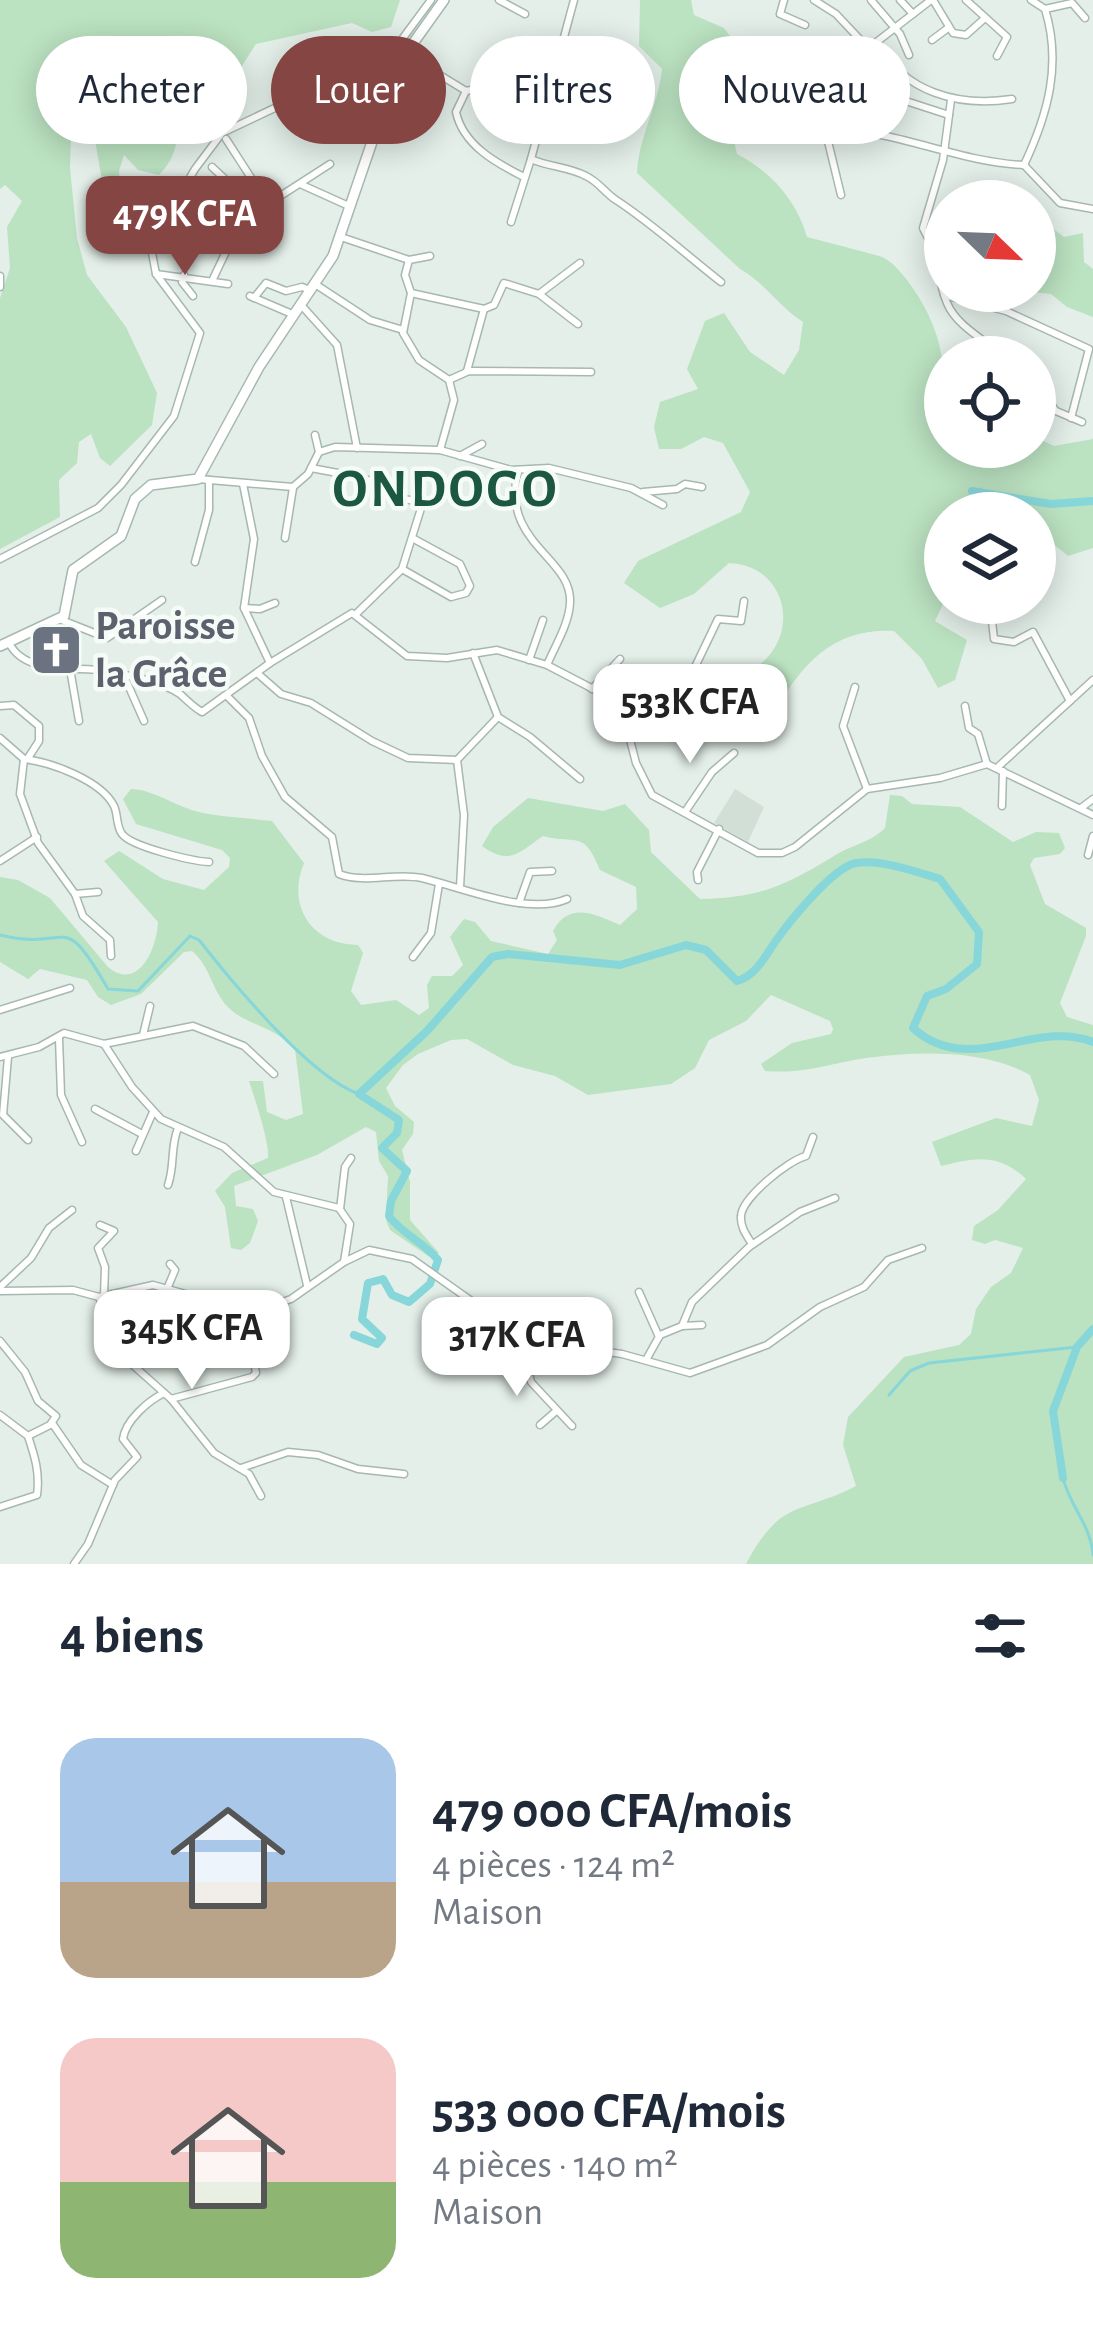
<!DOCTYPE html>
<html lang="fr">
<meta charset="utf-8">
<style>
body{margin:0;font-family:"Alegreya Sans",sans-serif;background:#f6f6f7;color:#1f2937;height:100vh;display:flex;flex-direction:column;font-size:45px;white-space:nowrap}
*{box-sizing:border-box;margin:0}
p{font-size:39px;color:#747a83}
.icon{flex:none;width:66px;height:66px;fill:none;stroke:currentColor;stroke-width:2;stroke-linecap:round;stroke-linejoin:round}
.map{position:relative;height:1564px;overflow:hidden}
.drawer{display:flex;flex-direction:column;background:#fff;flex:1}
.drawer>*{flex:none}
.guide{position:absolute;left:36px;top:36px;width:1023px;height:108px;display:flex;gap:24px}
.needle{width:78px;rotate:113deg}
.buttons{position:absolute;left:924px;top:180px;display:grid;gap:24px}
.buttons a{display:grid;place-items:center;width:132px;height:132px;border-radius:50%;background:#fff;box-shadow:0 6px 30px #0003;font-size:60px}
.price{position:absolute;translate:-50% -102px;padding:0 27px;border-radius:24px;background:#fff;color:#222;font-size:39px;line-height:78px;filter:drop-shadow(0 3px 6px #0008)}
.price::after{content:'';position:absolute;left:50%;top:72px;width:36px;height:27px;margin-left:-18px;background:inherit;clip-path:polygon(0 0,100% 0,50% 100%)}
.price.selected{background:#844543;color:#fff}
ul{padding:0;list-style:none}
li{display:flex;align-items:center;gap:36px;height:300px;padding:0 60px}
li span{display:grid;place-items:center;flex:none;width:336px;height:240px;border-radius:36px;color:#555}
li>.icon{margin-inline-start:auto}
span .icon{width:144px;height:144px;fill:#fffc;stroke-width:1}
li b{font-size:51px}
h2{display:flex;justify-content:space-between;align-items:center;height:144px;padding:0 60px;font-size:51px}
.tag{padding:0 42px;border-radius:54px;background:#fff;box-shadow:0 6px 30px #0003;font-size:42px;line-height:108px}
.tag.selected{background:#844543;color:#fff}
.map>svg:first-child{display:block}
.built{fill:#d2dfd7}
.green{fill:#bbe2c1}
.lines{fill:none;stroke-linecap:round;stroke-linejoin:round}
.stream{stroke:#87d6d9;stroke-width:3}
.river{stroke:#87d6d9;stroke-width:8}
.minor-casing{stroke:#a6b8b0;stroke-width:9}
.tertiary-casing{stroke:#a6b8b0;stroke-width:12}
.minor{stroke:#fff;stroke-width:6}
.tertiary{stroke:#fff;stroke-width:9}
.labels{text-anchor:middle;dominant-baseline:central;stroke-width:9;stroke-linejoin:round;paint-order:stroke}
.worship-label{font-size:42px;font-weight:bold;fill:#5b616d;stroke:#f5fbf7;text-anchor:start}
.district-label{font-size:54px;font-weight:bold;letter-spacing:3px;fill:#1b5741;stroke:#f5fbf7}
</style>
<div class="map">
<svg width="1093" height="1564" viewBox="0 0 1093 1564">
<rect width="100%" height="100%" fill="#e4efe9"/>
<polygon class="built" points="735,789 764,807 748,842 714,823"/>
<g class="green">
<path d="M0,0H400L391,27L372,32L352,23L256,44L240,69L191,86L178,80L172,89C177,124 185,148 159,175L138,170L124,155L119,171L122,212L107,209L90,112L78,118L71,137L70,168L77,238L87,275L126,327L157,393L152,425L110,466L100,458L91,434L79,442L77,463L59,480L60,517L0,549V298L10,268L7,227L22,201L5,185L0,189Z"/>
<path d="M640,0H691L694,15L724,28L755,70L749,94L729,118L737,154C771,172 796,199 807,237C831,243 856,250 879,256C890,259 900,271 907,280C950,338 945,377 945,447H1035V437L1054,446L1093,439V548L1068,556L1035,529V513H945V600L935,621L967,640L955,680L938,688L922,659L894,631C835,628 805,661 777,707L756,690L758,666C802,633 786,565 729,563L694,594L660,608L624,583L638,561L741,512L750,492L723,443L704,437L681,449H659L654,427L660,402L698,389L687,369L705,321L724,313L750,352L784,375L799,350L803,322C778,306 765,283 740,269L637,173C639,135 658,107 662,69L639,46Z"/>
<polygon points="1035,215 1064,237 1083,233 1084,262 1093,269 1093,317 1067,307 1051,294 1022,291 1035,291"/>
<path d="M131,789C151,789 174,805 195,811C218,817 247,818 272,821L304,863C286,906 312,945 358,945L363,953L351,991L361,1005L396,1000L419,1015L429,1008L427,985L432,976H452L463,965L450,937L464,919L475,922L491,941L548,954L557,940L553,931C569,901 595,914 620,925L637,909L636,887L600,870C584,829 576,845 543,836C520,851 511,867 482,846L493,827L528,798L603,811L625,804L649,830L651,852L700,899C758,898 783,887 834,856C851,845 870,843 885,828L890,795L902,796L912,804L960,807L1013,842L1036,832L1059,833L1065,848L1060,854L1034,858L1030,865L1045,904L1086,928V936L1060,1003L1067,1017L1093,1025V1564H746C782,1497 800,1515 856,1486L843,1445L848,1417L904,1357L959,1345L971,1334L976,1309L991,1287L1011,1273L1023,1248L995,1240L985,1244L972,1240L974,1226L998,1210L1026,1179C999,1153 976,1157 941,1166L932,1142L996,1118L1032,1126L1039,1100L1030,1075C984,1049 918,1051 866,1058C828,1064 804,1074 765,1071L761,1064L792,1043L831,1034L833,1029L830,1021L771,995L746,1021L709,1040L695,1068L671,1084L588,1095L555,1076L513,1065L467,1039L451,1040L418,1054L403,1065L386,1088L395,1106L414,1122L413,1134L402,1150L410,1182V1220L439,1253L428,1256L390,1230L386,1220L388,1176L379,1161L376,1132L366,1127L317,1155L234,1186L236,1206L253,1209L258,1221L250,1243L241,1250L231,1248L225,1207L215,1191L232,1173L268,1158C270,1143 254,1096 249,1081H263L267,1112L286,1120L303,1114L295,1049C274,1026 246,1025 229,1008C212,992 211,967 192,951L184,952L141,994L111,1005L98,997L87,980L40,969L28,979L0,962V877L18,880L50,898L108,967C138,992 157,949 158,922L104,861L119,851L163,879L204,890L229,867L230,858L222,850L136,824L123,799Z"/>
</g>
<g class="lines">
<g class="stream">
<path d="M0,935C72,953 60,905 108,989L138,991L190,936L199,940C232,982 310,1077 359,1094"/>
<polyline points="889,1395 910,1371 929,1363 1077,1347"/>
<path d="M1063,1478C1070,1507 1091,1525 1093,1555"/>
</g>
<g class="river">
<polyline points="972,491 1051,504 1093,501"/>
<path d="M354,1335L377,1344L382,1338L362,1319L368,1283L383,1279L392,1295L409,1302L430,1284L438,1260C424,1242 403,1235 389,1216L391,1201L407,1171L382,1148L397,1133L399,1120L359,1094L427,1031L492,957L508,954L620,965L686,945L706,950L737,981C756,975 764,958 775,942C789,922 833,867 856,863C881,859 917,872 940,879L979,932L977,964L946,989L927,996L913,1028C969,1079 1034,1018 1093,1042"/>
<polyline points="1063,1478 1053,1411 1077,1347 1093,1329"/>
</g>
<g class="minor-casing">
<g id="minor">
<polyline points="499,0 525,14"/>
<path d="M574,0L531,159C549,167 569,167 586,176C599,182 605,193 616,200C653,224 685,254 721,282"/>
<polyline points="784,0 780,14 805,25"/>
<polyline points="814,0 836,14 868,48"/>
<polyline points="871,0 900,34 909,55"/>
<polyline points="900,0 913,14"/>
<polyline points="933,0 953,33 966,35 985,18"/>
<polyline points="966,0 1007,37 997,56"/>
<polyline points="1045,9 1072,3 1085,18"/>
<polyline points="932,40 948,28"/>
<path d="M878,43C904,93 959,107 1012,99"/>
<polyline points="407,55 466,91 490,86 507,99"/>
<polyline points="844,81 949,115"/>
<path d="M466,91L456,112C463,145 496,163 524,177"/>
<polyline points="357,100 381,110"/>
<path d="M951,100L943,160L923,228C940,258 936,276 947,303C957,327 986,340 1004,357"/>
<polyline points="898,102 907,79"/>
<polyline points="810,103 840,84 861,54 931,0"/>
<polyline points="756,123 805,122 824,130"/>
<polyline points="226,139 268,204"/>
<polyline points="1024,165 1060,203 1093,209"/>
<polyline points="212,167 227,181 228,199 246,218"/>
<polyline points="300,184 351,207"/>
<path d="M841,195L825,129C893,128 955,162 1024,165C1048,114 1062,64 1045,9L1031,0"/>
<polyline points="511,222 531,159"/>
<polyline points="341,237 409,260"/>
<polyline points="430,256 409,260 405,275 411,293 403,333 419,360 449,380 469,371 591,372"/>
<polyline points="156,274 228,284"/>
<polyline points="184,275 182,282 193,296"/>
<polyline points="0,276 0,287"/>
<polyline points="213,279 240,222 330,164"/>
<polyline points="315,284 370,320 403,330"/>
<polyline points="411,293 484,309 494,305 504,283 539,294 578,324"/>
<polyline points="539,294 580,263"/>
<polyline points="944,295 1006,311 1089,349 1071,418"/>
<polyline points="250,296 292,314"/>
<polyline points="254,298 266,283 286,291 302,287 310,290"/>
<polyline points="302,306 337,345 357,448"/>
<polyline points="467,371 484,309"/>
<polyline points="1035,384 1056,411 1082,422"/>
<polyline points="440,450 454,400 449,380"/>
<polyline points="319,452 335,447 440,450 511,470 549,468 631,488 663,505"/>
<polyline points="460,456 482,444"/>
<polyline points="311,468 359,477 386,486 403,499 423,502 402,569 356,614"/>
<path d="M518,471C500,544 573,557 570,603C569,624 555,646 547,665"/>
<polyline points="198,479 293,487 308,474 319,452 315,435"/>
<polyline points="243,484 254,539 244,608 270,663"/>
<polyline points="643,492 677,489 685,484 702,487"/>
<polyline points="285,538 293,488"/>
<polyline points="0,559 98,508 121,485 174,416 200,333 156,274 152,253 158,232 195,169 222,133 380,58 397,46 431,0"/>
<polyline points="195,562 209,510 209,480"/>
<polyline points="402,569 451,597 466,593 470,586 460,564 414,539"/>
<polyline points="990,603 994,639 1014,642 1033,632 1070,701"/>
<polyline points="244,608 260,609 275,603"/>
<polyline points="59,619 107,638 162,600"/>
<path d="M9,643C26,676 76,666 106,671C129,676 161,681 180,694C188,701 193,707 202,712L270,663L352,613L407,656L447,658L497,650L547,665L597,691L625,720L636,763L652,795L758,853H782L795,847L867,789L940,778L987,764L1093,815"/>
<polyline points="473,653 498,717 530,737 580,779"/>
<polyline points="529,660 543,620"/>
<polyline points="70,669 79,721"/>
<polyline points="257,673 281,694 311,703 372,741 408,758 457,760 498,717"/>
<polyline points="125,678 144,721"/>
<polyline points="855,687 843,726 867,789"/>
<polyline points="592,689 620,659"/>
<path d="M228,697L249,718L262,756L285,797L332,837L339,874C364,884 395,872 422,878C464,888 528,916 567,899"/>
<polyline points="0,706 14,705 39,726 39,741 28,758"/>
<polyline points="965,706 969,728 978,734 987,764"/>
<polyline points="623,716 673,713 718,619 741,621 744,601"/>
<polyline points="0,738 24,759 20,794 38,843 75,894 98,892"/>
<path d="M24,759C50,762 101,780 114,806C118,814 116,826 122,834C132,847 192,861 209,862"/>
<polyline points="457,760 464,815 460,887"/>
<polyline points="999,766 1093,680"/>
<polyline points="1002,806 1003,771"/>
<polyline points="1081,808 1093,799"/>
<polyline points="685,812 712,772 734,753"/>
<polyline points="1088,855 1093,836"/>
<polyline points="0,861 37,837"/>
<polyline points="698,880 697,872 719,829"/>
<polyline points="75,894 83,916 110,940 111,956"/>
<polyline points="519,903 530,872 552,871"/>
<polyline points="413,957 431,933 439,884"/>
<polyline points="0,1010 70,988"/>
<polyline points="143,1035 150,1006"/>
<polyline points="59,1038 61,1095 82,1142"/>
<polyline points="104,1044 132,1087 161,1119 224,1147 274,1192 339,1208 350,1224 344,1262 291,1299 246,1315 256,1373 252,1377 171,1399"/>
<polyline points="0,1057 39,1047 64,1033 104,1044 193,1026 244,1046 274,1074"/>
<polyline points="8,1057 3,1115 28,1140"/>
<polyline points="95,1109 142,1134"/>
<polyline points="136,1151 153,1112"/>
<path d="M168,1185C175,1165 170,1148 178,1128"/>
<polyline points="286,1197 307,1285"/>
<polyline points="340,1209 345,1167 351,1158"/>
<polyline points="100,1225 114,1231 98,1248 105,1267 104,1296"/>
<path d="M752,1244C747,1236 740,1227 741,1216C742,1198 787,1161 806,1156L813,1137"/>
<polyline points="344,1262 369,1250 412,1259 528,1341 622,1354 690,1373 767,1345 820,1307 864,1287 888,1260 922,1248"/>
<polyline points="0,1287 31,1258 49,1228 72,1210"/>
<polyline points="167,1289 175,1270 170,1264"/>
<polyline points="0,1291 73,1290 99,1297 153,1285 189,1295 223,1319 246,1315"/>
<polyline points="639,1292 659,1337"/>
<polyline points="99,1297 125,1358 171,1399 214,1453 249,1474 261,1496"/>
<polyline points="682,1326 702,1325"/>
<polyline points="520,1338 531,1382 572,1426"/>
<polyline points="0,1341 25,1372 38,1401 56,1416 50,1425 28,1436 0,1415"/>
<polyline points="646,1360 660,1335 682,1326 692,1302 749,1247 800,1212 835,1198"/>
<polyline points="52,1423 81,1465 113,1485"/>
<polyline points="540,1425 555,1412"/>
<polyline points="241,1468 288,1452 318,1455 358,1469 404,1474"/>
<path d="M0,1507L37,1495C40,1473 35,1457 28,1436"/>
<path d="M74,1564L88,1544L115,1480L137,1457L123,1439C125,1421 148,1401 164,1393"/>
</g>
</g>
<g class="tertiary-casing">
<polyline id="tertiary" points="0,646 64,616 73,570 121,536 135,499 151,485 198,479 259,367 333,256 399,63 444,0"/>
</g>
<use href="#minor" class="minor"/>
<use href="#tertiary" class="tertiary"/>
</g>
<defs>
<g id="church-square" transform="scale(2.7)"><rect x="-9" y="-9" width="18" height="18" rx="4" fill="#6b7280" stroke="#f5fbf7"/><path d="M-1.2-6h2.4v3.5h3.3v2.4h-3.3V6h-2.4V-.1h-3.3v-2.4h3.3Z" fill="#fff"/></g>
</defs>
<g fill-rule="evenodd">
<use href="#church-square" x="56" y="650"/>
</g>
<g class="labels">
<g class="worship-label">
<text x="95" y="626">Paroisse<tspan x="95" dy="48">la Grâce</tspan></text>
</g>
<g class="district-label">
<text x="446" y="490">ONDOGO</text>
</g>
</g>
</svg>
<div class="buttons">
<a><svg class="needle" viewBox="-14 -14 28 28"><path d="M0-13l5 13h-10z" fill="#e53935"/><path d="M0 13l5-13h-10z" fill="#747a83"/></svg></a>
<a><svg class="icon" aria-label="locate" viewBox="0 0 24 24"><circle cx="12" cy="12" r="6"/><path d="M12 2v4M12 18v4M2 12h4M18 12h4"/></svg></a>
<a><svg class="icon" aria-label="layers" viewBox="0 0 24 24"><path d="M12 4l9 5-9 5-9-5zM3 14l9 5 9-5"/></svg></a>
</div>
<b class="price selected" style="left:185px;top:278px">479K CFA</b>
<b class="price" style="left:690px;top:766px">533K CFA</b>
<b class="price" style="left:192px;top:1392px">345K CFA</b>
<b class="price" style="left:517px;top:1399px">317K CFA</b>
<div class="guide">
<a class="tag">Acheter</a>
<a class="tag selected">Louer</a>
<a class="tag">Filtres</a>
<a class="tag">Nouveau</a>
</div>
</div>
<section class="drawer">
<h2>4 biens<svg class="icon" aria-label="filters" viewBox="0 0 24 24"><path d="M4 7h16M4 17h16"/><circle cx="9" cy="7" r="2"/><circle cx="15" cy="17" r="2"/></svg></h2>
<ul>
<li><span style="background:linear-gradient(#a9c7e8 60%,#b9a48a 0)"><svg class="icon" aria-label="home" viewBox="0 0 24 24"><path d="M3 11l9-7 9 7M6 9v11h12V9"/></svg></span><div><b>479 000 CFA/mois</b><p>4 pièces · 124 m²</p><p>Maison</p></div></li>
<li><span style="background:linear-gradient(#f6c9c9 60%,#8fb573 0)"><svg class="icon" aria-label="home" viewBox="0 0 24 24"><path d="M3 11l9-7 9 7M6 9v11h12V9"/></svg></span><div><b>533 000 CFA/mois</b><p>4 pièces · 140 m²</p><p>Maison</p></div></li>
</ul>
</section>
